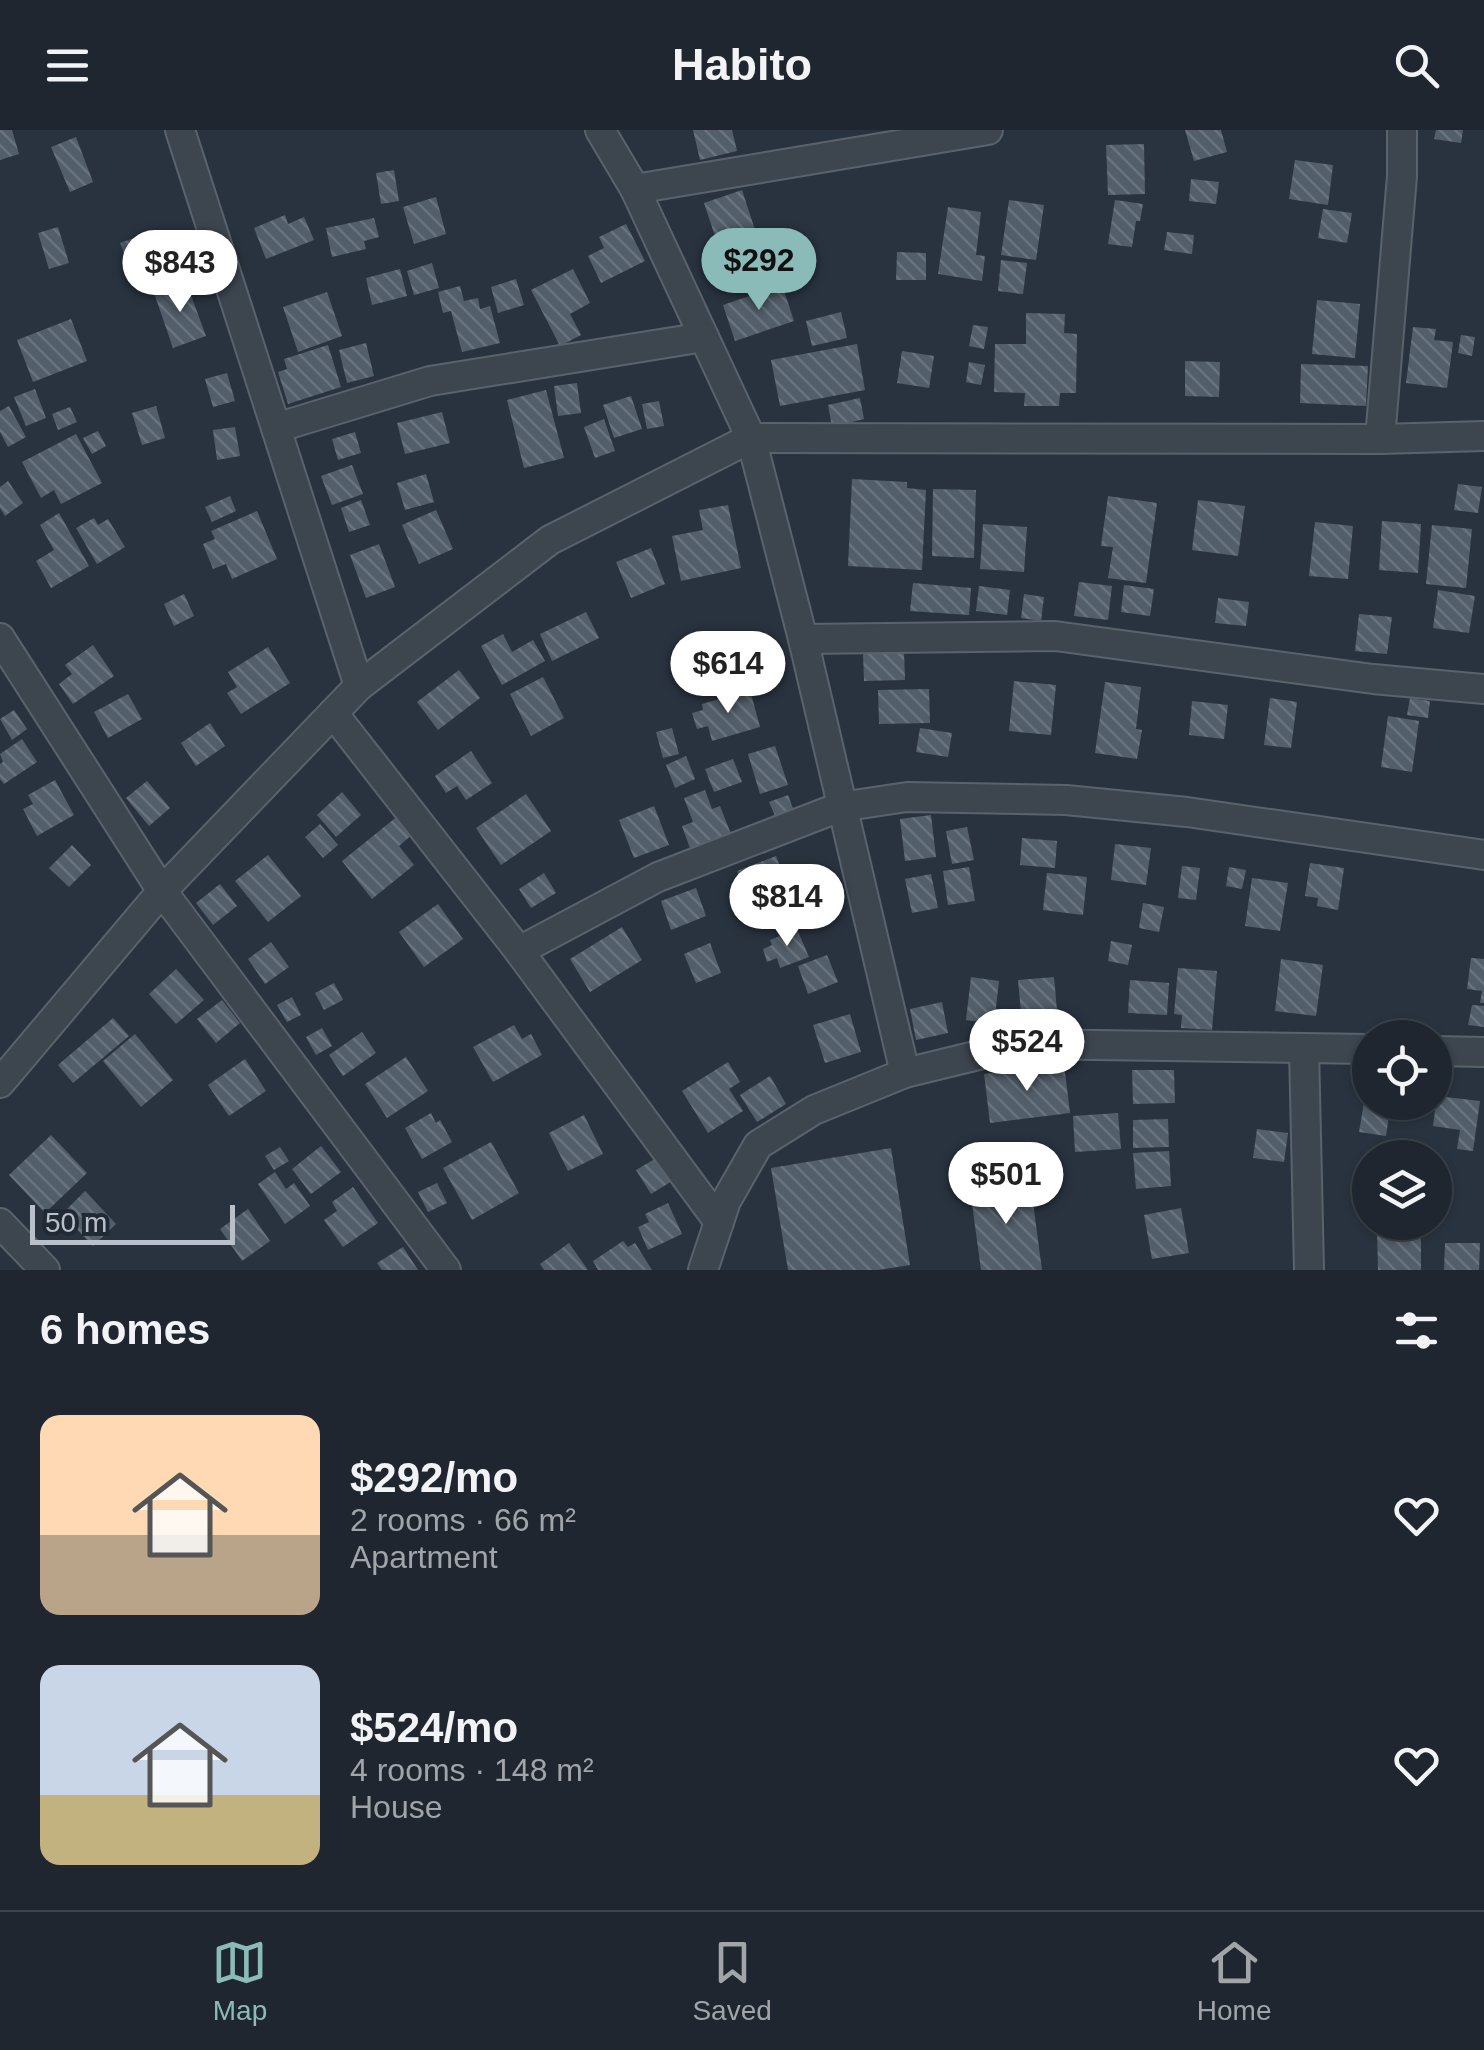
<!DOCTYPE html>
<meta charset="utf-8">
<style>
body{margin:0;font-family:Arial,sans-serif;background:#2c323b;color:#f1f3f6;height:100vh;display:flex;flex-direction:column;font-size:38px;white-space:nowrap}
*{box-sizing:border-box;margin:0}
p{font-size:32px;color:#a1a5aa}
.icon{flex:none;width:55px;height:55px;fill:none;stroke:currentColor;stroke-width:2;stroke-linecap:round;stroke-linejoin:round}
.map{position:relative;height:1140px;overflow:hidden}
.sheet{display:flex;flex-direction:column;background:#1f262f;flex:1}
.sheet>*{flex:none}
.fabs{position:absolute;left:1352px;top:890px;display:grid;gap:20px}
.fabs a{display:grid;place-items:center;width:100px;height:100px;border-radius:50%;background:#1f262f;box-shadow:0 2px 8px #0004,0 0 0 2px #3c434b;font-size:50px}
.scale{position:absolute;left:30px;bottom:25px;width:205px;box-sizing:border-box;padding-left:10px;border:5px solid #b9c0c9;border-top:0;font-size:28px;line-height:35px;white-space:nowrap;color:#b9c0c9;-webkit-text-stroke:8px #212a34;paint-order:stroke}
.price{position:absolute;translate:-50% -85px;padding:0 22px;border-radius:35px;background:#fff;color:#222;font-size:32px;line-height:65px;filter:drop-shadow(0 2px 5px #0008)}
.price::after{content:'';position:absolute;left:50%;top:60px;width:30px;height:22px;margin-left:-15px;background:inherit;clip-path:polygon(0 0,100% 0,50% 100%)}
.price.on{background:#8bbbb9;color:#111}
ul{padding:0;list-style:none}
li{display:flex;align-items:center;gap:30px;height:250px;padding:0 40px}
li span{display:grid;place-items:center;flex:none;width:280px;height:200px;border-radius:20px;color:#555}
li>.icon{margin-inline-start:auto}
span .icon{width:120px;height:120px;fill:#fffc;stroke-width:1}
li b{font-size:42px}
h2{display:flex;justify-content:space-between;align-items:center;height:120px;padding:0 40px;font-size:42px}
header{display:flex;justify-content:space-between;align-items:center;height:130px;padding:0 40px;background:#1f262f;font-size:45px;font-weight:600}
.tabs{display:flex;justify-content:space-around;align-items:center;height:140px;border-top:2px solid #3c434b;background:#1f262f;font-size:28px;color:#a1a5aa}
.tabs a{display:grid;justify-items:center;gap:5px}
.tabs .on{color:#8bbbb9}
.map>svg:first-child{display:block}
.building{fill:url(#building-back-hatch)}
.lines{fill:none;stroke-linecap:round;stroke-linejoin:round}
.minor-casing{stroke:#5a636c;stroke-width:32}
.minor{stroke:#3d454f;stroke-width:28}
</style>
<header><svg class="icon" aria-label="menu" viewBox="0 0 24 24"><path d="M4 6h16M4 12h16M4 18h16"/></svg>Habito<svg class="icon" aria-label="search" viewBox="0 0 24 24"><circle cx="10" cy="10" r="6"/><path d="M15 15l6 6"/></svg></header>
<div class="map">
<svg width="1484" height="1140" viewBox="0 0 1484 1140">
<defs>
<pattern id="building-back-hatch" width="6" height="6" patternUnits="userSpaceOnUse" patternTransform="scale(2.5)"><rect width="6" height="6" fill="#525e69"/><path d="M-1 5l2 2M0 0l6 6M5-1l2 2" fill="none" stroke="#69737d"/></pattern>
</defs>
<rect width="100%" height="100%" fill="#29333f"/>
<g class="building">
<polygon points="0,0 12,0 19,24 0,30"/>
<polygon points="693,0 732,0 737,21 700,30"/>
<polygon points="1185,0 1221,0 1227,22 1194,31"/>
<polygon points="1436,0 1463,0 1461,13 1434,9"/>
<polygon points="76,7 93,52 70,62 51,17"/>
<polygon points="1144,14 1145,64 1108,65 1106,15"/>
<polygon points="1295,30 1333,35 1328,75 1289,69"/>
<polygon points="394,40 399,71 381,74 376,43"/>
<polygon points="1191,49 1219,52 1216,74 1189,71"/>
<polygon points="742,60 759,112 721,124 704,73"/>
<polygon points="436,67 446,104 414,114 403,77"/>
<polygon points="1009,70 1044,75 1036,130 1001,125"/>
<polygon points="1115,70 1143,74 1140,91 1136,91 1132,117 1108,114"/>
<polygon points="948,77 981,82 976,125 985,126 982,151 938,144"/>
<polygon points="1323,79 1352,83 1347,113 1318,108"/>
<polygon points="285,85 288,94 304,87 314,110 266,129 254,98"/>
<polygon points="374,88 379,107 364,111 366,119 332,127 326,98"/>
<polygon points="626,94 645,131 601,153 588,126 604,118 599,107"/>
<polygon points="58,97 69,133 49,139 38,103"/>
<polygon points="170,100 182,133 134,150 120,113 134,108 135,113"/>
<polygon points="1167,102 1194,105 1192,124 1164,120"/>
<polygon points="769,116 781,152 750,162 738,126"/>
<polygon points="897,122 926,123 926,150 896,150"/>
<polygon points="1001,130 1027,133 1023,164 998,161"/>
<polygon points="432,133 439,158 414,165 407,141"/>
<polygon points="400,139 407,166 372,175 366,148"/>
<polygon points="573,139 590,173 570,184 581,205 560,216 531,160"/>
<polygon points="516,149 524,175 498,183 491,157"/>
<polygon points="186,152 206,206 173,218 154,163"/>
<polygon points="782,155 794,191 735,211 723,175"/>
<polygon points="460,156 464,171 478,168 480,179 490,176 500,213 462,222 451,181 443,183 438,162"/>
<polygon points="327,162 342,206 298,222 283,177"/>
<polygon points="1317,170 1360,174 1355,228 1312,224"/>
<polygon points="841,182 847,208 812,216 806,191"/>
<polygon points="1026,183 1065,184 1064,203 1077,204 1076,263 1060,263 1059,276 1024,276 1025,263 994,262 995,214 1026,214"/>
<polygon points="71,189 87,231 33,252 17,210"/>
<polygon points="973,195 988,197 984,219 969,216"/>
<polygon points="1413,197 1436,199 1434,210 1453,212 1447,258 1406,253"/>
<polygon points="1461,205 1475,207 1472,226 1458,223"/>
<polygon points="366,213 374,246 347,253 339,220"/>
<polygon points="857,214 865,260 780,276 771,230"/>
<polygon points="328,215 341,257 288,274 278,242 287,239 284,229"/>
<polygon points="902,221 934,226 929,258 897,253"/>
<polygon points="1185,231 1220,232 1219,267 1185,266"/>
<polygon points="969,232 985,235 981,255 966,252"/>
<polygon points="1301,234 1368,236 1366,276 1300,273"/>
<polygon points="227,243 235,271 213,277 205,249"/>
<polygon points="577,253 581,283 558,286 554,256"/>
<polygon points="35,259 46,288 26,296 14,267"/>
<polygon points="546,260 564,328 524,338 507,270"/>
<polygon points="631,266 642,299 614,308 603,275"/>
<polygon points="860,268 864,289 832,297 828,275"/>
<polygon points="659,271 664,296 647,299 642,274"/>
<polygon points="9,276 26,307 8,317 0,302 0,281"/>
<polygon points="156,276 165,308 142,315 132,283"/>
<polygon points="70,277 77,292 58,300 52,284"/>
<polygon points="442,282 450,313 405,324 397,293"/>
<polygon points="604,289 615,321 595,328 584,297"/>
<polygon points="235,297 240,326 217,330 213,300"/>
<polygon points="98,301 106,316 92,324 83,308"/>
<polygon points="355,302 361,323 338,330 332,309"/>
<polygon points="76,304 102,353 61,374 54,360 41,368 22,332"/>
<polygon points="352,335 363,364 332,375 321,346"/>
<polygon points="426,344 434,372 405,380 397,353"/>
<polygon points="852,349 907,352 907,358 926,360 922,440 848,436"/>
<polygon points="8,351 23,373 5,386 0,378 0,357"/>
<polygon points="1458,354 1482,357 1478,383 1454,380"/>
<polygon points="933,359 976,360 974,428 932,426"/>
<polygon points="230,366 236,381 212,392 205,377"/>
<polygon points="1108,366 1157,373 1146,453 1108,448 1113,417 1101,416"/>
<polygon points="361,370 370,395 349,402 341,378"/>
<polygon points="1198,370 1245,376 1238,426 1192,420"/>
<polygon points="728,375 741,438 681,451 672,406 703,400 699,380"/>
<polygon points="436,380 453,419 419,434 402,395"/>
<polygon points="257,381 277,429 232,449 226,434 213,439 203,414 215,409 211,401"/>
<polygon points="59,383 89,436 51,458 36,431 54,420 40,395"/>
<polygon points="94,388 98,395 108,389 125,417 97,434 76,398"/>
<polygon points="1382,391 1421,394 1418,443 1379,440"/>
<polygon points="1315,392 1353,396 1348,449 1309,446"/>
<polygon points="983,394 1027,397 1024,442 980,439"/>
<polygon points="1432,395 1472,399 1466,458 1426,454"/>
<polygon points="379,414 395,457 366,468 350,425"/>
<polygon points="651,418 665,454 631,468 616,432"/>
<polygon points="1079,452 1112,456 1108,490 1074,486"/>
<polygon points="913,453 971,458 969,485 910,481"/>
<polygon points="1124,455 1154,459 1150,486 1121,482"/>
<polygon points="979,456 1010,460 1007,485 976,481"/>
<polygon points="1438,460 1475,466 1469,503 1433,498"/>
<polygon points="184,464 194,486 174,496 164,474"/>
<polygon points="1024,464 1044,467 1041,491 1021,488"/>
<polygon points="1218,468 1249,472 1246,496 1215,493"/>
<polygon points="586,482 599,508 552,531 540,504"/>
<polygon points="1359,484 1392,487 1387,524 1355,521"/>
<polygon points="767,503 772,520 759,523 766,550 732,558 721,514"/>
<polygon points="503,504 512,522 533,510 545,531 502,555 481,516"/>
<polygon points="93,515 114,546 73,574 59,554 72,544 65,535"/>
<polygon points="268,517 290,553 241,584 227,563 237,557 228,542"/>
<polygon points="904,521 905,550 864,551 863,523"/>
<polygon points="459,540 480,568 438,600 417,572"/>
<polygon points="543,547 564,588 531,606 510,564"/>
<polygon points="1014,551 1056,555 1051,605 1009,601"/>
<polygon points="1105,552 1141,557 1136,599 1142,600 1137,629 1095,623"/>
<polygon points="929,559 930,593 879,594 878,560"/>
<polygon points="750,560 760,597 712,611 708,596 697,599 692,583 703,580 702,574"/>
<polygon points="128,564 142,589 108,608 94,582"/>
<polygon points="1270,568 1297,572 1291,618 1264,615"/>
<polygon points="1410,568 1430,571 1428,588 1407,585"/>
<polygon points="1192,571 1228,575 1224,609 1189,605"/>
<polygon points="14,580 27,599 12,610 0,589"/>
<polygon points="1388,586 1419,591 1412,642 1381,637"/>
<polygon points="210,593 225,616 196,636 181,613"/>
<polygon points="672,598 679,624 663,628 656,602"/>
<polygon points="920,598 952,603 948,627 916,622"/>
<polygon points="22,609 37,632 4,654 0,649 0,634 3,632 0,624"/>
<polygon points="775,616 788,655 760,664 748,624"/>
<polygon points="471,621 492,653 466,670 457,656 446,663 435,646"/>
<polygon points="686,626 695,649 675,658 666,635"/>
<polygon points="733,629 742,652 714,662 705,639"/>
<polygon points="55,650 74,685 37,706 23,679 33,674 28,665"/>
<polygon points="147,651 170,678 149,696 126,668"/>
<polygon points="705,660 712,679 720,676 733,709 692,724 682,696 693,692 684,668"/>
<polygon points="342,662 361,685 336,707 317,685"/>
<polygon points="526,664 551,701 501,735 476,698"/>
<polygon points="788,665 794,681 776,688 769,672"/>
<polygon points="654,676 669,715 634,728 619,690"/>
<polygon points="399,685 414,703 399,716 414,735 372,769 342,731"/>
<polygon points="931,685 936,727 905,731 900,689"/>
<polygon points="320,694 338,715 323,728 305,707"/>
<polygon points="967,697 974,730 952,734 946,701"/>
<polygon points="1022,708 1057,711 1055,738 1020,735"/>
<polygon points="1115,714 1151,718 1146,755 1111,750"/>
<polygon points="72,715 91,735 69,757 49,738"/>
<polygon points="268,725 301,766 268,792 235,751"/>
<polygon points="776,726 782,741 792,736 806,771 785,779 782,769 752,781 737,741"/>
<polygon points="1310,733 1344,738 1338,780 1317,776 1318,768 1305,766"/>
<polygon points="1182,736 1200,738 1196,770 1178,768"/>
<polygon points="969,737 975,771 948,775 943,741"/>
<polygon points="1229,737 1246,740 1242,759 1226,756"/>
<polygon points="544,743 556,763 531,778 519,759"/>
<polygon points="1047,743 1087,747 1083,785 1043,780"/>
<polygon points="931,744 938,778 912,783 905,749"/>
<polygon points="1252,748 1288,753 1280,801 1245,796"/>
<polygon points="220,754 237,776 213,795 196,773"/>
<polygon points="696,758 706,786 671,800 661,771"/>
<polygon points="1143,773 1164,777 1159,802 1139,798"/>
<polygon points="438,774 463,809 424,837 399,802"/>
<polygon points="622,797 642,830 590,862 570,829"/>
<polygon points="797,799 809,827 780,838 777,828 767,832 763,819 772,815 770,810"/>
<polygon points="1111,811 1132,815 1128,835 1108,831"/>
<polygon points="271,812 289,837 265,854 248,829"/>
<polygon points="710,813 721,843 696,853 684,824"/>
<polygon points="827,825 838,852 808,864 798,836"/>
<polygon points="1471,828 1484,829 1484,873 1480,873 1482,861 1467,859"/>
<polygon points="1281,829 1323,835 1316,886 1275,881"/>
<polygon points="1178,838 1217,841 1212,900 1181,898 1182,885 1174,884"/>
<polygon points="176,839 204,870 176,894 149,864"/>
<polygon points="971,847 999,851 994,894 966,890"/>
<polygon points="1054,847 1059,902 1023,906 1018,850"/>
<polygon points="1130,850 1169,853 1167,885 1128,883"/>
<polygon points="334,853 343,870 324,880 315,863"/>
<polygon points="292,867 301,885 287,892 277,875"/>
<polygon points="222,870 240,893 216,913 197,889"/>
<polygon points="942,872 948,903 916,910 910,879"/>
<polygon points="1472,875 1484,876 1484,897 1468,895"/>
<polygon points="850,884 861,922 825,933 813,895"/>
<polygon points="113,888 129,906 73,953 58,935"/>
<polygon points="514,895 522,909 531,904 542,925 493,952 473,917"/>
<polygon points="322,898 332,916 316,925 306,907"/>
<polygon points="362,902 376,923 343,946 329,925"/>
<polygon points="135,904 173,950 141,977 103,931"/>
<polygon points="406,927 428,961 387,988 365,954"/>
<polygon points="245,929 266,961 229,986 208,955"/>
<polygon points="728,932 740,952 729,959 743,981 708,1003 682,961"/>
<polygon points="1064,934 1070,983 990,993 984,944"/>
<polygon points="1132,940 1174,940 1175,973 1133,974"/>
<polygon points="770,946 786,974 757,992 740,965"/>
<polygon points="1368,949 1370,972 1391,972 1386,1006 1359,1002"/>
<polygon points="1437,966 1480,971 1473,1021 1457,1019 1460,1000 1433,996"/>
<polygon points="431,983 436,993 440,990 452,1012 422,1029 405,998"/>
<polygon points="1118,983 1121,1019 1075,1022 1073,986"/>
<polygon points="584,985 603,1024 568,1041 549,1003"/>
<polygon points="1168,989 1169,1017 1133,1018 1133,990"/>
<polygon points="1257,999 1288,1003 1284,1032 1253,1028"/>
<polygon points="51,1005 87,1043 45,1083 9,1045"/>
<polygon points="491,1012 519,1063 472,1090 443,1038"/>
<polygon points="321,1016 341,1042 311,1064 292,1039"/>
<polygon points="280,1017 289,1031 274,1040 265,1026"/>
<polygon points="891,1018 910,1135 878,1140 788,1140 771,1038"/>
<polygon points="1169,1021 1171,1056 1136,1059 1133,1023"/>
<polygon points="663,1024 677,1048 651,1064 636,1040"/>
<polygon points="275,1042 286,1059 294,1053 310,1076 285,1094 258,1054"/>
<polygon points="1030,1050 1042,1140 981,1140 970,1059"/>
<polygon points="437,1053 447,1073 428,1082 418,1062"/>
<polygon points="353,1057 378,1093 343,1117 324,1090 337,1081 332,1072"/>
<polygon points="85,1061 116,1094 93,1116 62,1084"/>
<polygon points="668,1073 682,1104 648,1120 638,1097 649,1092 645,1084"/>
<polygon points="1181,1078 1189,1123 1152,1129 1144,1085"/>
<polygon points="248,1079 270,1111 242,1131 220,1099"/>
<polygon points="1377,1102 1421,1102 1421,1140 1378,1140"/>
<polygon points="623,1111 628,1117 635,1113 652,1140 598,1140 593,1131"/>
<polygon points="569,1113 588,1140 544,1140 540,1134"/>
<polygon points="1445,1113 1480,1113 1479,1140 1444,1140"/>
<polygon points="403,1117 418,1140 382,1140 377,1133"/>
</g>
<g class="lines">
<g class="minor-casing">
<g id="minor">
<polyline points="180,0 359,556"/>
<polyline points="600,0 635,59 751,308 803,509 905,943"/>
<polyline points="635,59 988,0"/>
<polyline points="276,298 430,251 704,207"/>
<polyline points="1380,309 1402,46 1402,0"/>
<polyline points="0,508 162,761 446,1140"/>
<polyline points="803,509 1055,506 1373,549 1484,559"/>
<polyline points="333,583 519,821 719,1092"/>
<polyline points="519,821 658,747 840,677 907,667 1066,670 1187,682 1484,725"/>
<polyline points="1304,918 1309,1140"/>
<polyline points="1435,921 1484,922"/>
<polyline points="0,953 162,761 359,556 550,410 751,308 1380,309 1484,306"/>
<polyline points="0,1093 45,1140"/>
<polyline points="703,1140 726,1071 758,1015 814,980 905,943 1024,914 1370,919"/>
</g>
</g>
<use href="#minor" class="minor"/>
</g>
</svg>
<div class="fabs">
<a><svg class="icon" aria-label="locate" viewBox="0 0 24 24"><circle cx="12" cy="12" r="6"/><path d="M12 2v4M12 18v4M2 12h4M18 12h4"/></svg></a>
<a><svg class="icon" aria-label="layers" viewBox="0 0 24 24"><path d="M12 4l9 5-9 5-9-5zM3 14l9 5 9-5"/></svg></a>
</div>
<div class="scale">50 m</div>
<b class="price on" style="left:759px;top:183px">$292</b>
<b class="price" style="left:180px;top:185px">$843</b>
<b class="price" style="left:728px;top:586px">$614</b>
<b class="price" style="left:787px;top:819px">$814</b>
<b class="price" style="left:1027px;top:964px">$524</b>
<b class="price" style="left:1006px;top:1097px">$501</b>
</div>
<section class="sheet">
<h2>6 homes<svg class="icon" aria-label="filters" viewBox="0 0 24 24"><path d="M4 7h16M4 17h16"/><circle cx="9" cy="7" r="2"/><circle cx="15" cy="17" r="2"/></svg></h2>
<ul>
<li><span style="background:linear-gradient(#ffd9b3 60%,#b9a48a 0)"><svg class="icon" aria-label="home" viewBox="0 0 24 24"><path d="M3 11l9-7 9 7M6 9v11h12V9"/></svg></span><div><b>$292/mo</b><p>2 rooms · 66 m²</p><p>Apartment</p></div><svg class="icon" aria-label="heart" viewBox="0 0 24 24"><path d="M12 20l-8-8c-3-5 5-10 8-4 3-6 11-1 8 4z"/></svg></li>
<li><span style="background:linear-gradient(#c9d6e8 65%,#c2b280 0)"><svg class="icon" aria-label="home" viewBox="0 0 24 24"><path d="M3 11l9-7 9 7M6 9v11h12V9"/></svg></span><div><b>$524/mo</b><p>4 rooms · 148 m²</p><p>House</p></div><svg class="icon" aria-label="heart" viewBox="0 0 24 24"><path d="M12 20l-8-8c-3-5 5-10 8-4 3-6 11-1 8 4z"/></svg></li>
</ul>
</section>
<nav class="tabs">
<a class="on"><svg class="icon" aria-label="map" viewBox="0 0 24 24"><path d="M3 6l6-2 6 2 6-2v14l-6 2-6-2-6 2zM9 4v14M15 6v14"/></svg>Map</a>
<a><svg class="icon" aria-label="saved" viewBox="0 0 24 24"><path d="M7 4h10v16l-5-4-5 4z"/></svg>Saved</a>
<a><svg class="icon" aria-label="home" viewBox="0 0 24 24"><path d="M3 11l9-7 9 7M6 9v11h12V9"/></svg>Home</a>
</nav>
